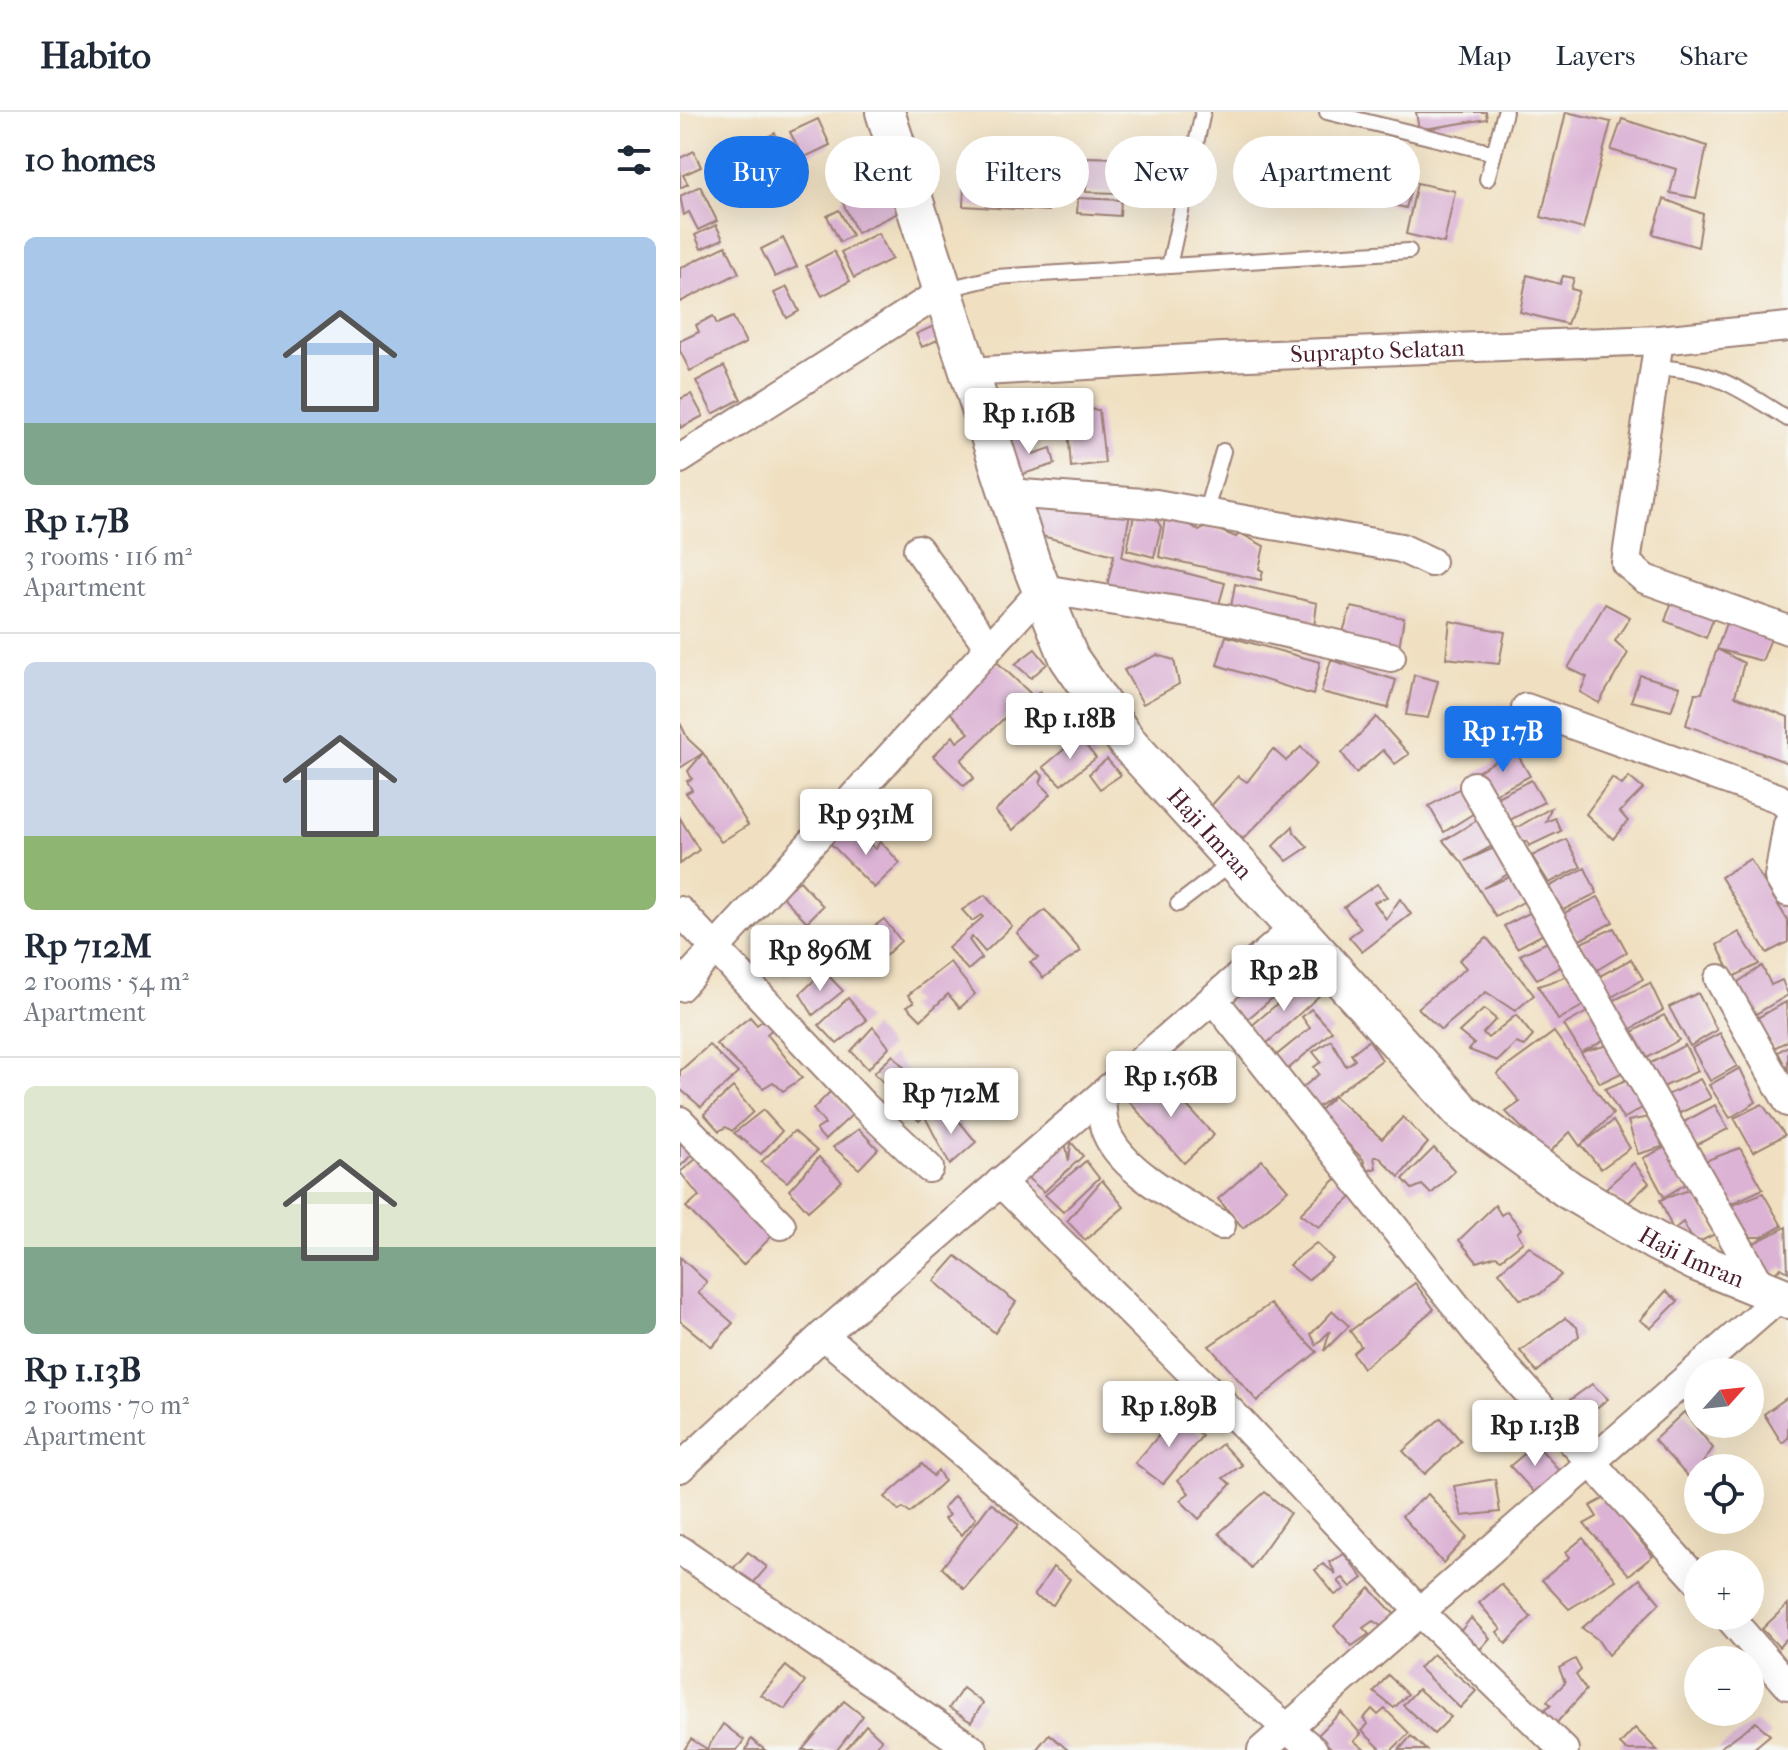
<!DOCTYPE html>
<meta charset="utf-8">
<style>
body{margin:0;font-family:"IM FELL French Canon",serif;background:#f6f6f7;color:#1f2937;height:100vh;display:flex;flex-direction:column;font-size:30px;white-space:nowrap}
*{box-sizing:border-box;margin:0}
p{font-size:26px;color:#747a83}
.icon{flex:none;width:44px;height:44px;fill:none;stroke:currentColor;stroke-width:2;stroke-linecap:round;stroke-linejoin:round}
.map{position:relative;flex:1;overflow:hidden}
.details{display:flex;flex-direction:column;background:#fff;width:680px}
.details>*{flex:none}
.top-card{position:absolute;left:24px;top:24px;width:760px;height:72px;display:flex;gap:16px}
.needle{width:52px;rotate:63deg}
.tools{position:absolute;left:1004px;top:1246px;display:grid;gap:16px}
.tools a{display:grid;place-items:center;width:80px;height:80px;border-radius:50%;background:#fff;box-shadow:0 8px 32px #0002;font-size:40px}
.price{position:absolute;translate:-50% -68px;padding:0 18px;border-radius:8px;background:#fff;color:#222;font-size:26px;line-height:52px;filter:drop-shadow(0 2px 4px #0008)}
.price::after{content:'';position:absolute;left:50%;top:48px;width:24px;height:18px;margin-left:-12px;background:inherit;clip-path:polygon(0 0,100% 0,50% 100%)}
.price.current{background:#1a73e8;color:#fff}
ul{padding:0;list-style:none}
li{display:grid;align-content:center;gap:16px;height:424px;padding:0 24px}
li+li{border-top:2px solid #e0e1e3}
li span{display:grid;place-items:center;height:248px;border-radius:12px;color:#555}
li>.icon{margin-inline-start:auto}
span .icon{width:144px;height:144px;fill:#fffc;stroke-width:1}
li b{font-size:34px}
h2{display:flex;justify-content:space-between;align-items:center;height:96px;padding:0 24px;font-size:34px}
.chip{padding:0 28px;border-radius:36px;background:#fff;box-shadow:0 8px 32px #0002;font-size:28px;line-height:72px}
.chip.current{background:#1a73e8;color:#fff}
header{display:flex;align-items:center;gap:48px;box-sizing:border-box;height:112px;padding:0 40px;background:#fff;border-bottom:2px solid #e0e1e3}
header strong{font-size:38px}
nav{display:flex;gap:44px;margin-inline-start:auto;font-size:28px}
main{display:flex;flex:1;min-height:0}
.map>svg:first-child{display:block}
.building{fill:#dcb3d5}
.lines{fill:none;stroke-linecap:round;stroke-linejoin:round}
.lane-casing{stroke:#9d8076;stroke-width:18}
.street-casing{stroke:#9d8076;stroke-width:32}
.secondary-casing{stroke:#9d8076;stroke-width:42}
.lane{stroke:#fff;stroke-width:14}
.street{stroke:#fff;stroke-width:28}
.secondary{stroke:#fff;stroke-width:38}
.labels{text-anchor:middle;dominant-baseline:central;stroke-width:6;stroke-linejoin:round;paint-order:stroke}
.street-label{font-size:24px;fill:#4a1f2b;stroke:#f6f6f2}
</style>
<header>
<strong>Habito</strong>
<nav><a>Map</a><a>Layers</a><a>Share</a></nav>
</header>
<main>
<section class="details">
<h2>10 homes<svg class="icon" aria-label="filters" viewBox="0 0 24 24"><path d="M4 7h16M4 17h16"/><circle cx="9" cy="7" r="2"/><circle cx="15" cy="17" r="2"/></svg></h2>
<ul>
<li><span style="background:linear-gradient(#a9c7e8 75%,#7fa58c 0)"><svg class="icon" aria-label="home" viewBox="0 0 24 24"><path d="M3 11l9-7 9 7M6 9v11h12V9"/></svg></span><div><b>Rp 1.7B</b><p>3 rooms · 116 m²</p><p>Apartment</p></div></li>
<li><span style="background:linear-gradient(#c9d6e8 70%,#8fb573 0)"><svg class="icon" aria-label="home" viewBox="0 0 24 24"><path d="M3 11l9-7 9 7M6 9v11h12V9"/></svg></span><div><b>Rp 712M</b><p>2 rooms · 54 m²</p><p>Apartment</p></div></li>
<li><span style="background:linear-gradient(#dfe7d0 65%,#7fa58c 0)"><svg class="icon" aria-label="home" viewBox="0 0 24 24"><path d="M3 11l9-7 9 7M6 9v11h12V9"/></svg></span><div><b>Rp 1.13B</b><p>2 rooms · 70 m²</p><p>Apartment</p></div></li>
</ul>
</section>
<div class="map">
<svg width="1108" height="1638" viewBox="0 0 1108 1638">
<rect width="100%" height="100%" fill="#f6f6f2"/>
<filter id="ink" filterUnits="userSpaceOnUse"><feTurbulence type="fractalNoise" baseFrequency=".0125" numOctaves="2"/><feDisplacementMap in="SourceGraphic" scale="16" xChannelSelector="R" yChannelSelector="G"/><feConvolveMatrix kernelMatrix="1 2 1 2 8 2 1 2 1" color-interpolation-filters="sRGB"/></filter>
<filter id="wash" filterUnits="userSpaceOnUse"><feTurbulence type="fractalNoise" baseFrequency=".006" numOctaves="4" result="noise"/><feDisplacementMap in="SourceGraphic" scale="32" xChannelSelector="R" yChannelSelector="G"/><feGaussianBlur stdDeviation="1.8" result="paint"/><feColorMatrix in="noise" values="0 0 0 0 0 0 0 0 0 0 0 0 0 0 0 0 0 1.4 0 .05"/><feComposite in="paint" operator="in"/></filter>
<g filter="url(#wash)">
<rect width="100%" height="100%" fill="#f0e0c1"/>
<g id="blocks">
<g class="building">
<polygon points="736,0 806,0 807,7 739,18"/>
<polygon points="886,0 931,10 903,117 861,105"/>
<polygon points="138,7 150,33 123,46 110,20"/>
<polygon points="942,7 1027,34 1016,86 990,81 996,57 931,38"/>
<polygon points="95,21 111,52 85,64 70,33"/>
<polygon points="61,38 75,69 49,82 34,50"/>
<polygon points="640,38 735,61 726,96 632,73"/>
<polygon points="14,39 21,55 3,63 8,72 0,76 0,46"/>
<polygon points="306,39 373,45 372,63 304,57"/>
<polygon points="407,45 439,46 438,81 406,80"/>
<polygon points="383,46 399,47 399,79 383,79"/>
<polygon points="294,61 369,66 368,99 283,94 284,73 293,74"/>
<polygon points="201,67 218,101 177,121 161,87"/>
<polygon points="737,71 775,79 764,131 726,122"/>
<polygon points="20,74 37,109 18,118 9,100 4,103 0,84"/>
<polygon points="398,86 441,88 440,104 397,101"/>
<polygon points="984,87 1023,102 1018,135 973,122"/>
<polygon points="159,98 172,123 160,130 147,104"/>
<polygon points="36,113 43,127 21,137 15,123"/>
<polygon points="198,121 212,147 174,166 161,140"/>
<polygon points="103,126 117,155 95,165 81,137"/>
<polygon points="46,134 59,161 0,190 0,156"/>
<polygon points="154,139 170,169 142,184 126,154"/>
<polygon points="847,163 880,172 883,164 894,166 891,177 899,179 887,212 840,200"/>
<polygon points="107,175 119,199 107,206 94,181"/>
<polygon points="33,204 37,212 53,205 66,231 10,259 0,239 0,229 19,220 16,213"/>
<polygon points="256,213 262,226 242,235 236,222"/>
<polygon points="44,254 61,287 33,302 16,269"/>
<polygon points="11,282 23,304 0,316 0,287"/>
<polygon points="378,296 419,298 425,351 391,355 388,316 378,316"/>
<polygon points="345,322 353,342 371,336 375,352 340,363 328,330"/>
<polygon points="353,391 450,401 442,445 545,471 536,503 427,474 434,443 358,423"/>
<polygon points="454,403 475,405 481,415 474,445 447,438"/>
<polygon points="485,406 511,408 511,413 519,419 528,414 556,425 560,421 584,434 579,457 583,459 581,468 479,445"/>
<polygon points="555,472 637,491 633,524 550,501"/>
<polygon points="994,484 1034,505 1026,526 985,509"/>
<polygon points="925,492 950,505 935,529 948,541 919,591 900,580 907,565 888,556"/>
<polygon points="671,495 724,506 718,541 661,526"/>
<polygon points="1048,505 1092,524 1082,549 1037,537 1064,551 1055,584 1108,605 1108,651 1006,613 1015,581 1022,581 1037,537"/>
<polygon points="770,509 825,520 819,552 766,546"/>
<polygon points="546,524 640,550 633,583 537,553"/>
<polygon points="355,537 367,552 351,566 335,552"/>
<polygon points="477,543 494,548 499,572 463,592 444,558"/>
<polygon points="651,548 716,568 708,596 641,580"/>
<polygon points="317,550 350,581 281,648 294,666 284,674 253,644 273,624 277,630 289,621 266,596"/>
<polygon points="734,563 758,569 748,606 726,603"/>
<polygon points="960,563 1000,575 991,599 951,589"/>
<polygon points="360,579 377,600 346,628 329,609"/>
<polygon points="696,605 729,642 715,652 703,638 676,661 662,641"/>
<polygon points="0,611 8,627 23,641 68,713 41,730 6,681 12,678 7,669 12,667 8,659 23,641 0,656"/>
<polygon points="399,625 416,646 381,673 363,655"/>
<polygon points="621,635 637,652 563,727 530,695 558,664 567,670 593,637 606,649"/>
<polygon points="835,638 850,664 809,685 795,661"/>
<polygon points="427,647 441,663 420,677 409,662"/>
<polygon points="358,659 363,664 360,671 371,682 333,718 315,699"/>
<polygon points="949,665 963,677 940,700 948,709 933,727 906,702 932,666 942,673"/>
<polygon points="851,668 864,690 830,708 815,686"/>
<polygon points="786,673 799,698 764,720 749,694"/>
<polygon points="871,696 866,710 875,706 881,719 849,734 847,729 839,733 831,719"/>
<polygon points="804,704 819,730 785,749 823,732 837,757 803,776 839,761 852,785 816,805 782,750 763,729"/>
<polygon points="0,706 19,738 0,752"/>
<polygon points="613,714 614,720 628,735 607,749 593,734"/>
<polygon points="171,717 196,737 200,729 220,751 194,776 149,730 155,722 161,727"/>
<polygon points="886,727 901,755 869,771 852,744"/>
<polygon points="1070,747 1108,809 1108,830 1087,841 1041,765"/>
<polygon points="905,756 917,781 883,798 868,775"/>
<polygon points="120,769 143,794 127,810 101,783"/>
<polygon points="697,772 707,785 694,790 706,807 720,787 731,802 682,840 669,825 681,816 664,795"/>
<polygon points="305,783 332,814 305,840 292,825 289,828 302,846 288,858 268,836 303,805 301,803 292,809 282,798"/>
<polygon points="918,785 933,810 900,828 882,802"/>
<polygon points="859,796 871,818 837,836 824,814"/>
<polygon points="365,798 401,839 363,866 350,850 358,846 337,821"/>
<polygon points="204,807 221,829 192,856 170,833"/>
<polygon points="934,816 947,840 917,858 901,831"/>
<polygon points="1059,820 1079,852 1053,865 1037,833"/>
<polygon points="119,824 132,839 106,864 88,848"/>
<polygon points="807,826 854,883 835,899 806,880 761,918 738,896 786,856 779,848"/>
<polygon points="876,826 890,850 857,867 840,843"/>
<polygon points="602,840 621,862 564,910 546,888"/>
<polygon points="951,847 963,867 930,886 918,865"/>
<polygon points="270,850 295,882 280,896 268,882 241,908 227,894 234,890 228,883"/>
<polygon points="1082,854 1091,873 1102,868 1108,883 1074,903 1058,870"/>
<polygon points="144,859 163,879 133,903 120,882"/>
<polygon points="898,861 911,889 878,908 858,874"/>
<polygon points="625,868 639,884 585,933 569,916"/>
<polygon points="970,871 983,898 946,920 928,891"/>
<polygon points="1018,881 1037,918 1010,934 989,895"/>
<polygon points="168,886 187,908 157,932 139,913"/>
<polygon points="1106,890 1108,929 1094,936 1077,906"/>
<polygon points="914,896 931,925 902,940 936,931 950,957 920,971 884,913"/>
<polygon points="631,897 652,919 600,964 588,950 630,916 622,905"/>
<polygon points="804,897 816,907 803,921 808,926 836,903 853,924 844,934 836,931 818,949 789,938 794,932 779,920"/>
<polygon points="90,903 99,911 87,922 122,966 103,979 93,970 83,976 36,932 70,905 77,913"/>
<polygon points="984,903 999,928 967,946 948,922"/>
<polygon points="193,915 209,935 188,957 171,939"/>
<polygon points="874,920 933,1002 900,1034 890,1020 868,1042 826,1000 840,990 817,962"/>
<polygon points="1040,921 1057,954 1030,969 1012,936"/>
<polygon points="651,928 666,954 675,948 671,942 689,928 702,948 635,997 621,977 639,962 634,955 641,950 633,940"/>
<polygon points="29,933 58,961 21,995 0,977 0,959"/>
<polygon points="1005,933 1018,959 983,975 963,955"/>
<polygon points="1108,934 1108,960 1098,940"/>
<polygon points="213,943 234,967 216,983 194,961"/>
<polygon points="1060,956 1076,990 1050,1006 1029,973"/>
<polygon points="247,959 267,982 239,1009 218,988"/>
<polygon points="953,965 969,992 943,1007 925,977"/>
<polygon points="1020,967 1031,986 1000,1001 985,984"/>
<polygon points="484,969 534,1023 504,1051 444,984"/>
<polygon points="53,975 73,1000 52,1019 46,1015 39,1019 24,1002"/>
<polygon points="151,979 173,1002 145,1028 136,1018 145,1012 133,997"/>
<polygon points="654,984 702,1027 723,1005 748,1031 719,1065 699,1045 694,1045 696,1056 687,1059 683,1047 637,1001"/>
<polygon points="1082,992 1105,1023 1073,1040 1054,1006"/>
<polygon points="1035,993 1048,1017 1014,1034 1002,1011"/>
<polygon points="83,998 102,1019 81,1042 54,1021"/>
<polygon points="275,1004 296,1030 270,1053 245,1005"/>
<polygon points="975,1004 982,1035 958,1042 948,1009"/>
<polygon points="933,1009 950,1036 921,1057 901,1033"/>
<polygon points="179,1017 198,1037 179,1057 153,1035"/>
<polygon points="114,1019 137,1039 107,1070 81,1050"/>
<polygon points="0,1025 15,1039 0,1055"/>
<polygon points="384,1025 389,1049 391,1030 403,1044 364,1080 343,1062"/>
<polygon points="988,1034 1009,1070 984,1085 963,1046"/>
<polygon points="754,1036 775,1059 751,1082 742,1073 732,1077 723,1067"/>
<polygon points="1060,1036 1083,1077 1046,1094 1022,1050"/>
<polygon points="21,1043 93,1123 63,1153 6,1095 19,1084 0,1060"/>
<polygon points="139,1045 162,1069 128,1099 109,1078"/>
<polygon points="582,1048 608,1078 563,1116 538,1087"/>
<polygon points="406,1049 419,1066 383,1100 365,1083"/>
<polygon points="954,1051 969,1071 945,1094 926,1076"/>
<polygon points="661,1062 677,1080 639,1115 620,1102"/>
<polygon points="422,1068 444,1095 405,1128 387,1109"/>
<polygon points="1012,1077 1035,1122 1015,1132 1003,1110 993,1118 980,1088"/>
<polygon points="1083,1081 1102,1114 1082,1125 1071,1125 1050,1094"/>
<polygon points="815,1093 821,1103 827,1099 841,1117 837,1121 843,1130 821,1147 816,1144 797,1150 779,1128"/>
<polygon points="1106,1115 1108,1160 1101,1156 1092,1163 1072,1132"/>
<polygon points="636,1131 653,1147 628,1168 609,1153"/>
<polygon points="849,1134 881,1163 860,1182 840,1187 819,1160"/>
<polygon points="276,1144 336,1190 315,1221 254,1169"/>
<polygon points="0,1145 27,1170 18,1181 53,1211 32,1235 0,1209"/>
<polygon points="735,1171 754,1197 683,1256 673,1241 681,1234 670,1219"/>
<polygon points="986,1179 998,1189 971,1216 960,1208"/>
<polygon points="590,1192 637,1240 577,1289 529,1234"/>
<polygon points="653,1199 669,1214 644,1239 650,1219 636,1233 631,1222"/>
<polygon points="885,1206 897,1215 899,1224 857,1260 840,1239"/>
<polygon points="912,1272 928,1287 897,1311 883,1293"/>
<polygon points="1108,1285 1108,1326 1102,1331 1084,1302"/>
<polygon points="499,1300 522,1324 483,1372 455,1351"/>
<polygon points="1004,1300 1033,1336 1011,1368 974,1328"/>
<polygon points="761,1306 781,1329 745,1362 723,1339"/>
<polygon points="542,1332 562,1353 543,1366 551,1372 519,1407 500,1388 509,1381 498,1368"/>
<polygon points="856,1332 880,1359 854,1380 830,1354"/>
<polygon points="242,1352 253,1364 258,1358 264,1369 230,1401 223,1396 219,1399 205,1385"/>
<polygon points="815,1367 820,1400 782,1404 774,1374"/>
<polygon points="585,1380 610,1401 571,1456 539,1421"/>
<polygon points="748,1382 787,1425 763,1451 722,1404"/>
<polygon points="274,1384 296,1406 282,1423 264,1407 269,1403 263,1397"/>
<polygon points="925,1386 973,1444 949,1463 904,1412 917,1405 910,1394"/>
<polygon points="311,1391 339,1413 284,1477 262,1456"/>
<polygon points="903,1426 936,1468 889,1497 862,1468 890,1445 886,1440"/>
<polygon points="68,1440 87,1455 69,1476 47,1463"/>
<polygon points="664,1442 683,1466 671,1475 663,1466 658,1469 665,1477 655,1483 635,1458 643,1452 656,1462 649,1450"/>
<polygon points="373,1455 390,1467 373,1493 354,1484"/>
<polygon points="960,1467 980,1491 928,1543 917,1527 902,1516"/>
<polygon points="821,1472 851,1505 826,1532 817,1520 821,1517 799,1491"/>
<polygon points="690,1476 715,1503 701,1514 693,1509 683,1516 689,1522 672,1534 654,1514"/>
<polygon points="1108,1492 1108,1525 1099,1535 1082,1517"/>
<polygon points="791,1506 810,1526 796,1542 776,1525"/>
<polygon points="753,1542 796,1579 780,1596 739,1556"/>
<polygon points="895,1547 901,1558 896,1563 906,1578 872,1616 858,1602 871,1593 867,1589 885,1571 879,1556"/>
<polygon points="106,1554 125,1570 105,1597 81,1583"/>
<polygon points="708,1563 728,1582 714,1596 694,1580"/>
<polygon points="283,1576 303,1591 291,1610 269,1596"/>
<polygon points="738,1577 771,1605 754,1622 723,1593"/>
<polygon points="164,1589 183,1604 157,1638 122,1638"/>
<polygon points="692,1597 698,1603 705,1597 729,1621 712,1638 702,1638 682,1619 688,1612 683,1607"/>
<polygon points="661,1600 681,1622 674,1629 685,1638 653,1638 638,1623"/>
<polygon points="1076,1610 1090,1623 1072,1638 1037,1638"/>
<polygon points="43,1612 64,1628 57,1638 4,1638 11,1627 27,1637"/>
<polygon points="186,1613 202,1628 193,1638 165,1638"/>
<polygon points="955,1616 977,1638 946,1638 940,1632"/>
<polygon points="369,1622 388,1638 356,1638"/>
<polygon points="731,1624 746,1638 719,1638"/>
<polygon points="71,1627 85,1638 66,1638"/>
</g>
</g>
</g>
<g filter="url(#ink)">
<use href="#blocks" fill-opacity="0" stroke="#9d8076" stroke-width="2"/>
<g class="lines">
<g class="lane-casing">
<g id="lane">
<polyline points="647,0 814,41"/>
<polyline points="807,67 825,0"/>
<polyline points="489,154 523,0"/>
<polyline points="263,178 316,165 729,139"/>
<path d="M975,255C1038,259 1056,275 1108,307"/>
<polyline points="525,402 543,339"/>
<polyline points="498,792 553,750"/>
</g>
</g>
<g class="street-casing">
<g id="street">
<polyline points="979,228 946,451 965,467 1108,518"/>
<path id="s1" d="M288,260L543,245L979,228L1108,215"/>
<polyline points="0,347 263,179"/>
<polyline points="329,381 476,392 721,436 751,450"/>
<polyline points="238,437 309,535"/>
<polyline points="846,596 1098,686 1108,694"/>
<polyline points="794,674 1084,1179"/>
<polyline points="1108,712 1099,765 1108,780"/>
<polyline points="0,799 183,993 249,1056"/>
<polyline points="1039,867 1108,990"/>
<polyline points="0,875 363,477 545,507 711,545"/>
<polyline points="534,888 819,1248 1018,1469"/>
<path d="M421,984C422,997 422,1011 427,1022C444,1061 506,1092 541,1113"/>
<polyline points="0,1009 101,1113"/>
<polyline points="320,1070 560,1309 741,1501 884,1638"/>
<polyline points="143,1223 633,1638"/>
<polyline points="0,1356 143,1223 614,817"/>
<polyline points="0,1438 293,1638"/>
<polyline points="1048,1504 1108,1573"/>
<polyline points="582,1638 1101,1184"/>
</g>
</g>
<g class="secondary-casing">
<g id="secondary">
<path id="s2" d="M205,0L351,451L389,546L447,630L782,1000L889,1078L975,1129L1017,1150L1108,1187"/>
</g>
</g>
<use href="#lane" class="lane"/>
<use href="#street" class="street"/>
<use href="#secondary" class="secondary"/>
</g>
</g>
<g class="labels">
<g class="street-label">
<text stroke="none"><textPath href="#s1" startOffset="410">Suprapto Selatan</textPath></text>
<text stroke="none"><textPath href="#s2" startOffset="802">Haji Imran</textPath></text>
<text stroke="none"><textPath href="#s2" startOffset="1450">Haji Imran</textPath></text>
</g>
</g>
</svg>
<div class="tools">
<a><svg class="needle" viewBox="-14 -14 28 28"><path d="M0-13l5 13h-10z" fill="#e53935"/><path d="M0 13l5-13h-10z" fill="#747a83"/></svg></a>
<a><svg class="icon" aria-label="locate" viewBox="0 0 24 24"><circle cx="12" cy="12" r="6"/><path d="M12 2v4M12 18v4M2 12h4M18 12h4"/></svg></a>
<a>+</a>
<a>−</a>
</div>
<b class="price" style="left:349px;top:344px">Rp 1.16B</b>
<b class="price" style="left:390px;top:649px">Rp 1.18B</b>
<b class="price current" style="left:823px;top:662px">Rp 1.7B</b>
<b class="price" style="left:186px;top:745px">Rp 931M</b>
<b class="price" style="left:140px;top:881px">Rp 896M</b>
<b class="price" style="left:604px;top:901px">Rp 2B</b>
<b class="price" style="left:491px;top:1007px">Rp 1.56B</b>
<b class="price" style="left:271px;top:1024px">Rp 712M</b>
<b class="price" style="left:489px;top:1337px">Rp 1.89B</b>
<b class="price" style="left:855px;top:1356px">Rp 1.13B</b>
<div class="top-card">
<a class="chip current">Buy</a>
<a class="chip">Rent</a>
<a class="chip">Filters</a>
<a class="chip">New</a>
<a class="chip">Apartment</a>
</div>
</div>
</main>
